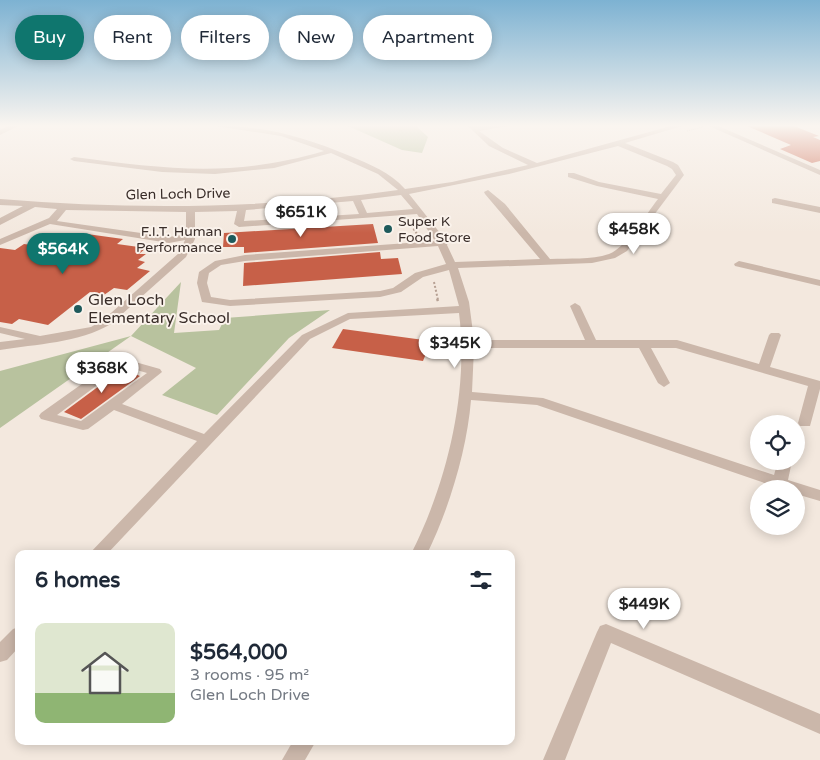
<!DOCTYPE html>
<meta charset="utf-8">
<style>
body{margin:0;font-family:"Varela Round",sans-serif;background:#f6f6f7;color:#1f2937;height:100vh;display:flex;flex-direction:column;font-size:19px;white-space:nowrap}
*{box-sizing:border-box;margin:0}
p{font-size:16px;color:#747a83}
.icon{flex:none;width:28px;height:28px;fill:none;stroke:currentColor;stroke-width:2;stroke-linecap:round;stroke-linejoin:round}
.map{position:relative;flex:1;overflow:hidden}
.sheet{position:absolute;left:15px;top:550px;width:500px;height:195px;display:flex;flex-direction:column;background:#fff;border-radius:10px;box-shadow:0 2px 12px #0003}
.sheet>*{flex:none}
.banner{position:absolute;left:15px;top:15px;width:500px;height:45px;display:flex;gap:10px}
.buttons{position:absolute;left:750px;top:415px;display:grid;gap:10px}
.buttons a{display:grid;place-items:center;width:55px;height:55px;border-radius:50%;background:#fff;box-shadow:0 2px 12px #0003;font-size:25px}
.price{position:absolute;translate:-50% -42px;padding:0 11px;border-radius:18px;background:#fff;color:#222;font-size:16px;line-height:32px;filter:drop-shadow(0 1px 2px #0008)}
.price::after{content:'';position:absolute;left:50%;top:30px;width:15px;height:11px;margin-left:-8px;background:inherit;clip-path:polygon(0 0,100% 0,50% 100%)}
.price.active{background:#0f766e;color:#fff}
ul{padding:0;list-style:none}
li{display:flex;align-items:center;gap:15px;height:125px;padding:0 20px}
li+li{border-top:1px solid #e0e1e3}
li span{display:grid;place-items:center;flex:none;width:140px;height:100px;border-radius:10px;color:#555}
li>.icon{margin-inline-start:auto}
span .icon{width:60px;height:60px;fill:#fffc;stroke-width:1}
li b{font-size:21px}
h2{display:flex;justify-content:space-between;align-items:center;height:60px;padding:0 20px;font-size:21px}
.tag{padding:0 18px;border-radius:22px;background:#fff;box-shadow:0 2px 12px #0003;font-size:18px;line-height:45px}
.tag.active{background:#0f766e;color:#fff}
.map>svg:first-child{display:block}
.green{fill:#b8c29e}
.building{fill:#c76048}
.lines{fill:none;stroke-linecap:round;stroke-linejoin:round}
.path-far2{stroke:#b7a194;stroke-width:1;stroke-dasharray:1 1;stroke-linecap:butt}
.path-far1{stroke:#b7a194;stroke-width:2;stroke-dasharray:2 2;stroke-linecap:butt}
.path{stroke:#b7a194;stroke-width:2.5;stroke-dasharray:2.5 2.5;stroke-linecap:butt}
.minor{fill:#cbb7aa;fill-rule:evenodd}
.poi-dot{fill:#1e5a5b;stroke:#faf2eb;stroke-width:2}
.labels{text-anchor:middle;dominant-baseline:central;stroke-width:4;stroke-linejoin:round;paint-order:stroke}
.far-street-label{font-size:14px;fill:#392d29;stroke:#faf2eb}
.far-poi-label{font-size:14px;fill:#392d29;stroke:#faf2eb;text-anchor:start}
.poi-label{font-size:16px;fill:#392d29;stroke:#faf2eb;text-anchor:start}
</style>
<div class="map">
<svg width="820" height="760" viewBox="0 0 820 760">
<rect width="100%" height="100%" fill="#f3e8de"/>
<g class="green">
<polygon points="348,126 416,126 428,137 422,153 402,150"/>
<polygon points="181,282 174,333 219,330 225,318 330,310 289,338 217,415 162,395 196,368 131,336 0,428 0,371 131,336"/>
</g>
<g class="building">
<polygon points="747,126 794,126 819,136 813,137 820,140 820,161 812,163 780,149 791,145"/>
<polygon points="373,224 378,243 244,253 244,247 223,247 224,233"/>
<polygon points="87,234 123,239 117,244 146,248 139,254 146,254 138,260 145,262 137,268 150,271 127,290 114,288 104,295 90,292 48,325 19,319 12,324 0,322 0,248 15,250 24,244 39,246 57,235 80,239"/>
<polygon points="380,252 381,259 398,258 402,274 243,286 244,263"/>
<polygon points="343,329 431,341 423,361 332,348"/>
<polygon points="122,369 140,376 81,419 64,412"/>
</g>
<g class="lines">
<g class="path-far2">
<polyline points="390,126 400,131 404,130 400,126"/>
<polyline points="687,131 703,127"/>
</g>
<g class="path-far1">
<polyline points="409,222 417,234"/>
<polyline points="434,282 438,300"/>
</g>
<polyline class="path" points="437,299 438,301"/>
<g class="minor">
<polygon points="9,126 18,126 0,135 0,130"/>
<path d="M216,126C266,126 304,137 350,156C371,165 390,172 405,189L452,182L528,165L489,146L468,126H508L479,131L503,148L537,163L671,126H682L625,143L673,162L678,165L684,175L627,251L615,258L592,263L458,268L469,302L474,340H585L570,306L575,303L580,306L596,340H677L759,364L769,335L771,333H779L781,335L770,367L820,381V389L810,426H800L798,423L808,386L676,348H651L670,383L664,387L658,383L639,348H474L472,392L543,398L774,475L778,461H792L788,480L820,490V501L796,494V489H782L537,405L471,400C467,450 449,509 427,554H411C447,483 469,392 459,313L350,319L310,339L107,554H89L197,441L114,410L88,429L83,430L41,419L39,416L41,413L117,359L121,358L160,369L162,372L122,404L204,434L302,335L348,313L459,306L449,270L423,277L401,292L380,297L230,306L202,302L197,283L199,272L215,261L245,255L435,241L417,214L239,227L234,224L237,211L195,212V239L186,257L111,324C79,343 36,344 0,350V342L25,339L0,333V327L40,336L91,327L103,320L179,253L185,240L169,243L50,224L0,245V239L49,218L57,209L35,207L0,225V218L23,206L0,205V199C134,210 265,209 398,190L378,174L331,153L274,168L215,174L162,172L74,161L70,159L74,157C166,169 233,178 324,151L281,136ZM618,146L667,166L672,169L676,175L661,194L599,182L574,173H568V177L597,186L658,199C646,214 627,247 609,254C591,260 569,258 550,259L505,204L488,190L484,192L485,194L540,259L455,262L447,245L448,243L409,194L509,174ZM401,195L413,209L367,213L361,200ZM353,201L359,214L244,221L246,210ZM66,210L186,212V234L169,237L57,221ZM438,246L446,264L415,273L393,288L380,291L230,300L211,297L207,283L209,273L221,265L245,261ZM123,366L147,373L81,421L57,415Z"/>
<polygon points="709,126 718,126 820,170 820,175"/>
<polygon points="775,198 820,207 820,213 772,203 772,199"/>
<polygon points="739,261 820,280 820,286 735,266 734,264"/>
<polygon points="606,624 820,714 820,734 611,643 565,760 543,760 597,632 600,626"/>
<polygon points="19,627 19,647 7,660 0,662 0,642 13,629"/>
<polygon points="293,741 316,741 305,760 282,760"/>
</g>
</g>
<linearGradient id="sky" x2="0" y2="1"><stop stop-color="#7db2d2"/><stop offset="0.54" stop-color="#faf5f0"/><stop offset="1" stop-color="#faf5f0" stop-opacity="0"/></linearGradient>
<rect width="820" height="233" fill="url(#sky)"/>
<g class="poi-dot">
<circle cx="388" cy="229" r="5"/>
<circle cx="232" cy="239" r="5"/>
<circle cx="78" cy="309" r="5"/>
</g>
<g class="labels">
<g class="far-street-label">
<text transform="translate(178 194) rotate(-1)">Glen Loch Drive</text>
</g>
<g class="far-poi-label">
<text x="398" y="221">Super K<tspan x="398" dy="16">Food Store</tspan></text>
<text x="222" y="231" text-anchor="end">F.I.T. Human<tspan x="222" dy="16">Performance</tspan></text>
</g>
<g class="poi-label">
<text x="88" y="300">Glen Loch<tspan x="88" dy="18">Elementary School</tspan></text>
</g>
</g>
</svg>
<div class="buttons">
<a><svg class="icon" aria-label="locate" viewBox="0 0 24 24"><circle cx="12" cy="12" r="6"/><path d="M12 2v4M12 18v4M2 12h4M18 12h4"/></svg></a>
<a><svg class="icon" aria-label="layers" viewBox="0 0 24 24"><path d="M12 4l9 5-9 5-9-5zM3 14l9 5 9-5"/></svg></a>
</div>
<b class="price" style="left:301px;top:238px">$651K</b>
<b class="price" style="left:634px;top:255px">$458K</b>
<b class="price active" style="left:63px;top:275px">$564K</b>
<b class="price" style="left:455px;top:369px">$345K</b>
<b class="price" style="left:102px;top:394px">$368K</b>
<b class="price" style="left:644px;top:630px">$449K</b>
<div class="banner">
<a class="tag active">Buy</a>
<a class="tag">Rent</a>
<a class="tag">Filters</a>
<a class="tag">New</a>
<a class="tag">Apartment</a>
</div>
<section class="sheet">
<h2>6 homes<svg class="icon" aria-label="filters" viewBox="0 0 24 24"><path d="M4 7h16M4 17h16"/><circle cx="9" cy="7" r="2"/><circle cx="15" cy="17" r="2"/></svg></h2>
<ul>
<li><span style="background:linear-gradient(#dfe7d0 70%,#8fb573 0)"><svg class="icon" aria-label="home" viewBox="0 0 24 24"><path d="M3 11l9-7 9 7M6 9v11h12V9"/></svg></span><div><b>$564,000</b><p>3 rooms · 95 m²</p><p>Glen Loch Drive</p></div></li>
</ul>
</section>
</div>
